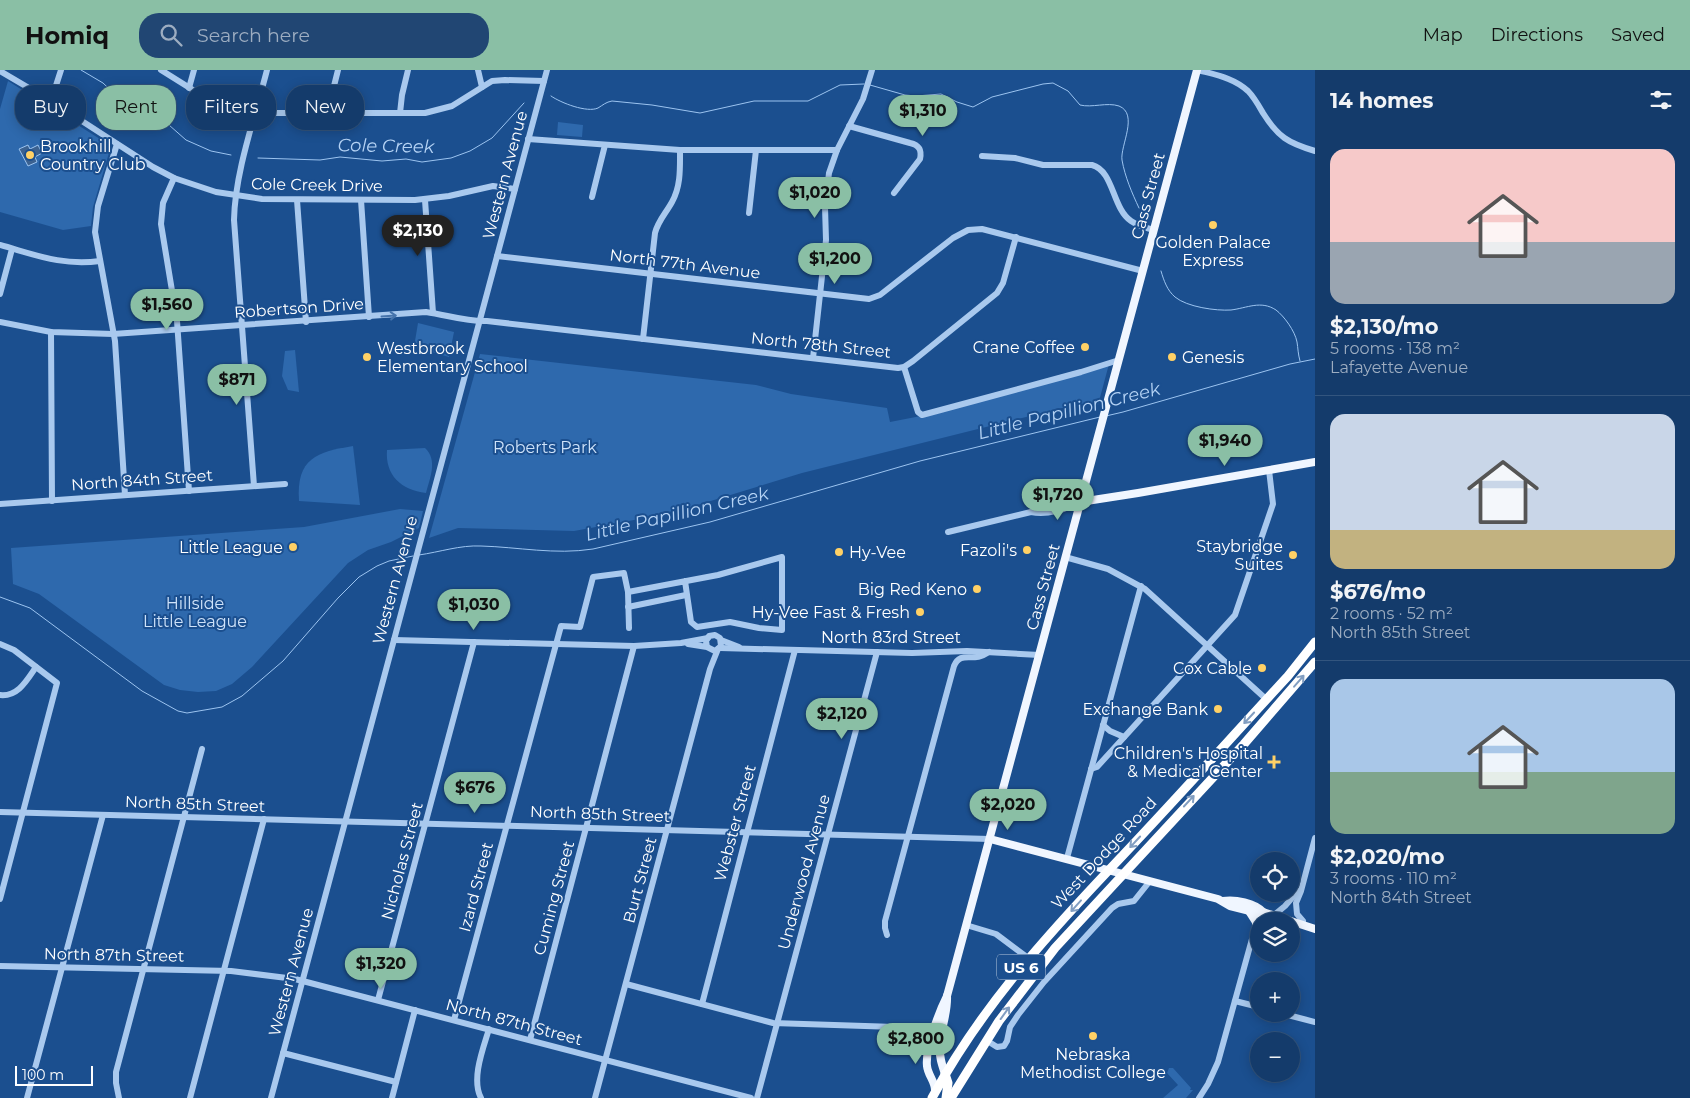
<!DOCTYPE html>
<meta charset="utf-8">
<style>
body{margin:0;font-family:Montserrat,sans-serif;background:#214673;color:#f1f3f6;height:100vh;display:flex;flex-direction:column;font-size:19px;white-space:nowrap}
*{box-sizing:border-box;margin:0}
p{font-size:16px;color:#9dadc1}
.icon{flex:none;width:28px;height:28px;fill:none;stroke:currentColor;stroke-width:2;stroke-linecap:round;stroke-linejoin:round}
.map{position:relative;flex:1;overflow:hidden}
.side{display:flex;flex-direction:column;background:#143b6b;width:375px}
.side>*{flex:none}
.banner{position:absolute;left:15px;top:15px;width:475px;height:45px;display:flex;gap:10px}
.controls{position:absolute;left:1250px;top:782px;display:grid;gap:10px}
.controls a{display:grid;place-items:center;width:50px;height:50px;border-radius:50%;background:#143b6b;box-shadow:0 2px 12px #0003,0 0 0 1px #33557e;font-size:25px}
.scale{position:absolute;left:15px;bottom:12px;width:78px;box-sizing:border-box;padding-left:5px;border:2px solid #fff;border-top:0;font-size:14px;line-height:18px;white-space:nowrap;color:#fff;-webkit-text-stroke:4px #1b4f8f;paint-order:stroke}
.price{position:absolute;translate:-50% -42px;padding:0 11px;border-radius:18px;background:#8abfa5;color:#111;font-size:16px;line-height:32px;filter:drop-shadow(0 1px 2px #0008)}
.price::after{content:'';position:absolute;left:50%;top:30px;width:15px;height:11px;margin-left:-8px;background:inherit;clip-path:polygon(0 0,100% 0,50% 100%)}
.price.active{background:#222;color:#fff}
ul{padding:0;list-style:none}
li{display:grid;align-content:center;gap:10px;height:265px;padding:0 15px}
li+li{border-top:1px solid #33557e}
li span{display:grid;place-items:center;height:155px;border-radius:15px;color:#555}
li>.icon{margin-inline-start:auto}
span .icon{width:90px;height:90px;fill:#fffc;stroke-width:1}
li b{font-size:21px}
h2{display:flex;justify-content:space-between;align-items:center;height:60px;padding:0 15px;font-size:21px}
.pill{padding:0 18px;border-radius:20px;background:#143b6b;box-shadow:0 2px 12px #0003,0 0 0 1px #33557e;font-size:18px;line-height:45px}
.pill.active{background:#8abfa5;color:#111}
header{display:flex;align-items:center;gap:30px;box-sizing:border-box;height:70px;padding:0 25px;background:#8abfa5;color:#111}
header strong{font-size:24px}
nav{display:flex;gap:28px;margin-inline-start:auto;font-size:18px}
.search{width:350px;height:45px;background:#214673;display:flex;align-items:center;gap:12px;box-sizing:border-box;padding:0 18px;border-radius:20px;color:#9dadc1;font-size:19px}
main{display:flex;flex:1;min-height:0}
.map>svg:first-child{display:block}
.green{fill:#2e69ad}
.water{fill:#3c6290;stroke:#9cc4f0}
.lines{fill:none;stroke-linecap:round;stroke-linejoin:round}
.stream{stroke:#9cc4f0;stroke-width:1}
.minor{stroke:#a9c9ee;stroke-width:6}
.major{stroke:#f0f6ff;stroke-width:8}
.highway{stroke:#fff;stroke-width:9}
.oneway{stroke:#4674ac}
.oneway2{stroke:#829ec1}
.poi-dot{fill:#ffd166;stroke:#1b4f8f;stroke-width:2}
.labels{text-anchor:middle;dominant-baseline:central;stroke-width:4;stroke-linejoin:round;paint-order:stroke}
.shield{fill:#1b4f8f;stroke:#bbcadd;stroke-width:1}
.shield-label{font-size:15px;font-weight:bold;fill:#fff}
.poi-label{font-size:16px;fill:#fff;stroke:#1b4f8f;text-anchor:end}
.street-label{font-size:16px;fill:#fff;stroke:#1b4f8f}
.park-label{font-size:16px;fill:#cfe3fa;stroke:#1b4f8f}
.water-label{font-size:18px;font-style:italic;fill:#b5d3f5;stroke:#1b4f8f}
</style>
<header>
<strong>Homiq</strong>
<div class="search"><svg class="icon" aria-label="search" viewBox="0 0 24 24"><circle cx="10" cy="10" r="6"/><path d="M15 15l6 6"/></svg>Search here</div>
<nav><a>Map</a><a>Directions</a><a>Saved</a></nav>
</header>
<main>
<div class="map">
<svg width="1315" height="1028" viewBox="0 0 1315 1028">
<rect width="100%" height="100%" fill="#1b4f8f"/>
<g class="green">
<polygon points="8,11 111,76 93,137 91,156 63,160 0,142 0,39"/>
<polygon points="558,52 583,55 582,67 557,65"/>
<polygon points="418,253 454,262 449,287 414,277"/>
<polygon points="295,280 299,322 288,320 282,306 285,281"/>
<polygon points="480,284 756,315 791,324 887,338 890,352 926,345 1109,294 1098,335 1062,338 802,403 691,437 634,450 574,461 458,458 429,468"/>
<path d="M353,376L360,435L299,431C296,388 317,382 353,376Z"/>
<path d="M425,378C438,390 430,408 426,423C401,420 385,405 387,380Z"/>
<polygon points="400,439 423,441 419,458 391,472 368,480 348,493 252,597 232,614 216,621 198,622 180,620 164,615 39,524 13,514 11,478 304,457"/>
<polygon points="1169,998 1173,998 1191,1018 1190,1020 1193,1020 1186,1028 1163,1028 1178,1015 1167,1003"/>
</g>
<polygon class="water" points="28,75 30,79 38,75 42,83 35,87 37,92 28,96 19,79"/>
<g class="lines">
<g class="stream">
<polyline points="81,0 103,13 123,32 133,39 169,55 186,70 211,81 231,85"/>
<path d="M870,15L905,25L916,26L941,24L957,32L973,37L992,27L1043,14L1053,13L1068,21L1080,35C1092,38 1107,32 1119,36C1139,44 1120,76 1122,90C1125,107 1132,123 1139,138"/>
<path d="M551,26C561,33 587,43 598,38C603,35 606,32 612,31L652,35L700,43L754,31H808L840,15L864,14"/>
<polyline points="258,88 320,90 340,87 382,91 406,89 422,92 451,88 470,81 492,68 524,33"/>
<path d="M1161,201C1164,211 1167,220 1175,227C1187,237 1216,241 1231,240C1247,238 1261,230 1276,240C1284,246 1295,261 1297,272C1298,278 1298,284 1300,291"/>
<polyline points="1106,346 1123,342 1290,294 1315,289"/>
<path d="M419,485C440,482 460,475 481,476C518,477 555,485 593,479L710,452L920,391L1100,347"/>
<polyline points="0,527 30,538 142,621 178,641 187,643 222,637 242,626 283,591 338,528 359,507 377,496 389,491 413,486"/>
</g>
<g class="minor">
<polyline points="161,0 201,25 223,34 249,41 276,43 425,43 452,36 492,11 505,10 544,11"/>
<polyline points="478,0 482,17"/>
<path d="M1198,0C1216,5 1234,8 1248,21C1254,27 1259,36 1263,43C1278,67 1288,73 1315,81"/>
<polyline points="0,1 51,31 153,97 174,108 216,122 262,129 415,130 449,126 493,116 515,119"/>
<polyline points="189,18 194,0"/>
<polyline points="51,31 61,0"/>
<polyline points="331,43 332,24 338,0"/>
<polyline points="400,43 402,25 408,0"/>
<path d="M849,56L910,73C919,75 922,80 920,89L894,123"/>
<polyline points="528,69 680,80 837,80"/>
<polyline points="117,74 98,136 95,162 115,271 125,425"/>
<path d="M982,86L1015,88L1043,95H1092C1114,101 1112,138 1131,151C1138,156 1146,158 1154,160"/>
<polyline points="174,108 163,133 161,154 177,251 189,421"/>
<polyline points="592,127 605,75"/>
<polyline points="297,130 306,252"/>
<polyline points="361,130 369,247"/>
<polyline points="425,130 433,243"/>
<polyline points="749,143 756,80"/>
<path d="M0,175C36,185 62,196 100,191"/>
<polyline points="497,186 869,229 880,225 953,168 968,160 982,159 1143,201"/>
<polyline points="0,224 12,179"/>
<path d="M0,252L51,262L113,264L426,242C447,245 467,252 487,251L898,298L904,297L913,291L997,223L1003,213L1016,167"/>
<polyline points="51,262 52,431"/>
<path d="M643,269L655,163C658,151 666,143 672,132C681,116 680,98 680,80"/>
<polyline points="813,288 826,170 825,137 829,103 837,80 863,29 872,0"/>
<polyline points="904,297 918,342 922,345 1081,302 1119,290"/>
<path d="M254,416L234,150C235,102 255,47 267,0"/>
<polyline points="0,434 285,414"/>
<path d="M1031,442C1047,445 1065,440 1079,432"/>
<polyline points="948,462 1031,442 1044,436 1080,432"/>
<polyline points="1065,487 1108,499 1145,519 1266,629"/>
<polyline points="628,522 718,505 782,487 782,560 759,558 730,552 697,557 691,552 685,511"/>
<polyline points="628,537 686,525"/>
<polyline points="394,570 634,576 681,573 708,568"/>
<polyline points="721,570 739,577"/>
<polyline points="0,574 14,580 57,613 0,829"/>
<polyline points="688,574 707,577 715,581 721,576 720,568 715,565 709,566 706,571 707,577"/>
<polyline points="720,578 912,583 967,581 1039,585"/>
<path d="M0,625C18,627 27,610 36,597"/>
<polyline points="1103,655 1110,661 1124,667"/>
<polyline points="1091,699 1097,697 1235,545 1273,434 1269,400"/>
<polyline points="0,742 990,769"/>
<polyline points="1067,788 1141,516"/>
<polyline points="1267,851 1285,836 1298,821"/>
<polyline points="1303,851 1297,844 1296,833 1301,821 1315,768"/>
<polyline points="966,855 996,864 1028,888"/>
<path d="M887,865L885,858V851L954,596C959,584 967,588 977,587C981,587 985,584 989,582"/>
<polyline points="0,896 231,901 295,909 751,1028"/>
<polyline points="626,914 773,953 926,958 942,961"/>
<polyline points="378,930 474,572"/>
<polyline points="1235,931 1259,937"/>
<polyline points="702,934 795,580"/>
<polyline points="1284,944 1315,952"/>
<polyline points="454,950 561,556 580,557 593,507 624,503 628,522 629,558"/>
<polyline points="530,970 634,576"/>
<polyline points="986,970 997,977 1004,976 1007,971 1010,957 1018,945 1044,912 1112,838 1118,834 1134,831 1150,811"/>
<polyline points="283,983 396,1012"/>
<polyline points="27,1028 103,745"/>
<polyline points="119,1028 116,1013 116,1002 202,679"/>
<polyline points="190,1028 264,749"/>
<polyline points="271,1028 547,0"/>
<polyline points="392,1028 415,940"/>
<path d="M481,1028C471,1009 483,979 489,959"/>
<polyline points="595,1028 710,599 718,579"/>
<polyline points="757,1028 877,582"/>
<polyline points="1199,1028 1208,1014 1218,992 1252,869 1259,858"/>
</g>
<g class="major">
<polyline points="1080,432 1138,423 1315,392"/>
<polyline points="990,769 1218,829 1230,836 1258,843 1263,842"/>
<path d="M1223,831C1235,829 1255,833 1263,842L1315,859"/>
<polyline points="1249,841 1256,852 1256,862"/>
<path d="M945,1004C942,995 939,987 940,977C940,959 948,944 947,926"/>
<path d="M935,1022C936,1012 928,1006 927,996C925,979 939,942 947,926L1197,0"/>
</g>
<g class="highway">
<polyline points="945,1004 948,1013 946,1028"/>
<path d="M932,1028C979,941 1041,872 1108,801C1169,737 1228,671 1288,606L1315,572"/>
<polyline points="951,1028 999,951 1055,878 1244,674 1315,592"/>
</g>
</g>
<defs><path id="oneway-shaft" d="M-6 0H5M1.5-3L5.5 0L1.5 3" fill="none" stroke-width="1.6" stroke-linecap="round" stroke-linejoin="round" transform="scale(1.25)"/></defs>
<use class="oneway" href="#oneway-shaft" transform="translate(389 246) rotate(-4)"/>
<g class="oneway2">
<use href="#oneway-shaft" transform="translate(1299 611) rotate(-49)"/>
<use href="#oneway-shaft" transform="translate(1249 648) rotate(133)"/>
<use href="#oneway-shaft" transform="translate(1189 731) rotate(-47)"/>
<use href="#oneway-shaft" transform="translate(1135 772) rotate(133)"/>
<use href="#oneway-shaft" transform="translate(1076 836) rotate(132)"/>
<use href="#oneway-shaft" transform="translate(1005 943) rotate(-54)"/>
</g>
<g class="poi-dot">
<circle cx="30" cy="85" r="5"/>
<circle cx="1213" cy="155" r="5"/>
<circle cx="1085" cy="277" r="5"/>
<circle cx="367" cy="287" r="5"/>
<circle cx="1172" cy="287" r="5"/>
<circle cx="293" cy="477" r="5"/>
<circle cx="1027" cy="480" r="5"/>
<circle cx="839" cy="482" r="5"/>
<circle cx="1293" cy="485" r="5"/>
<circle cx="977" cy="519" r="5"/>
<circle cx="920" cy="542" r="5"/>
<circle cx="1262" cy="598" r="5"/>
<circle cx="1218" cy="639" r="5"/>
<path d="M1271.5 684.5h5v5h5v5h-5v5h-5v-5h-5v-5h5z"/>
<circle cx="1093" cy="966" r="5"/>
</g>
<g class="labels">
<rect class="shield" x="997" y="884.5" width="48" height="25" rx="4"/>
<g class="shield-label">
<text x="1021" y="897">US 6</text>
</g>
<g class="poi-label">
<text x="40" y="76" text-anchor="start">Brookhill<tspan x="40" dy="18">Country Club</tspan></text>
<text x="1213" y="172" text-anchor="middle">Golden Palace<tspan x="1213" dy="18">Express</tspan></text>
<text x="1075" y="277">Crane Coffee</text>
<text x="377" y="278" text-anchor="start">Westbrook<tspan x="377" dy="18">Elementary School</tspan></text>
<text x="1182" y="287" text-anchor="start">Genesis</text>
<text x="1283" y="476">Staybridge<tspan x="1283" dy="18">Suites</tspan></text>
<text x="283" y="477">Little League</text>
<text x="1017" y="480">Fazoli's</text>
<text x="849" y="482" text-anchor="start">Hy-Vee</text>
<text x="967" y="519">Big Red Keno</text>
<text x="910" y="542">Hy-Vee Fast &amp; Fresh</text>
<text x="1252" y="598">Cox Cable</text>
<text x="1208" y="639">Exchange Bank</text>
<text x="1263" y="683">Children's Hospital<tspan x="1263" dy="18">&amp; Medical Center</tspan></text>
<text x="1093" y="984" text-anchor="middle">Nebraska<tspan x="1093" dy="18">Methodist College</tspan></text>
</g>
<g class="street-label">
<text transform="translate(505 105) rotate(-75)">Western Avenue</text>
<text transform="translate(317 115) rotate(1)">Cole Creek Drive</text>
<text transform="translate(1148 126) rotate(-75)">Cass Street</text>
<text transform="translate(685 194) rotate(7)">North 77th Avenue</text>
<text transform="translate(299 238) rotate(-4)">Robertson Drive</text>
<text transform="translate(821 275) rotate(6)">North 78th Street</text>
<text transform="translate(142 410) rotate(-4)">North 84th Street</text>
<text transform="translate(395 510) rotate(-75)">Western Avenue</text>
<text transform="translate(1043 517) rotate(-75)">Cass Street</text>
<text x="891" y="567">North 83rd Street</text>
<text transform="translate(195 734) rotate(2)">North 85th Street</text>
<text transform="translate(600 744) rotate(2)">North 85th Street</text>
<text transform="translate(735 753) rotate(-75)">Webster Street</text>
<text transform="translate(1104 783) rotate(-47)">West Dodge Road</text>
<text transform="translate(402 791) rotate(-75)">Nicholas Street</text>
<text transform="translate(804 802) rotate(-75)">Underwood Avenue</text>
<text transform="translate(640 810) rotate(-75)">Burt Street</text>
<text transform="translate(476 817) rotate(-75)">Izard Street</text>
<text transform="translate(554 828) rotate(-75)">Cuming Street</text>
<text transform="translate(114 885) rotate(1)">North 87th Street</text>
<text transform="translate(291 902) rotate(-75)">Western Avenue</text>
<text transform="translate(514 952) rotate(15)">North 87th Street</text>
</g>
<g class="park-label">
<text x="545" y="377">Roberts Park</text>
<text x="195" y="533">Hillside<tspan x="195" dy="18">Little League</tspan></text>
</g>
<g class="water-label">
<text transform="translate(386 76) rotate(1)">Cole Creek</text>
<text transform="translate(1069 341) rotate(-14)">Little Papillion Creek</text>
<text transform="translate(677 444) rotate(-13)">Little Papillion Creek</text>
</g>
</g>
</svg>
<div class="controls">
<a><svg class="icon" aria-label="locate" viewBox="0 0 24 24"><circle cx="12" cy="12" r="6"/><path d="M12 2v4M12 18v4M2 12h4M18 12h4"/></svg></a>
<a><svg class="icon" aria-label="layers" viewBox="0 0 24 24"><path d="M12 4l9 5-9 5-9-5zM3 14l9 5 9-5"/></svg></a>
<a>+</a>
<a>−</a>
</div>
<div class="scale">100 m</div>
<b class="price" style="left:923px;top:67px">$1,310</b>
<b class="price" style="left:815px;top:149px">$1,020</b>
<b class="price active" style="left:418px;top:187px">$2,130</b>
<b class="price" style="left:835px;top:215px">$1,200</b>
<b class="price" style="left:167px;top:261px">$1,560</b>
<b class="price" style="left:237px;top:336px">$871</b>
<b class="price" style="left:1225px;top:397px">$1,940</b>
<b class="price" style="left:1058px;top:451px">$1,720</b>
<b class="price" style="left:474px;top:561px">$1,030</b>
<b class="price" style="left:842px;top:670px">$2,120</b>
<b class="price" style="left:475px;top:744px">$676</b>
<b class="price" style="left:1008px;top:761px">$2,020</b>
<b class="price" style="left:381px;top:920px">$1,320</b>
<b class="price" style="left:916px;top:995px">$2,800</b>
<div class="banner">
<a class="pill">Buy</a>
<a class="pill active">Rent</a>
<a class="pill">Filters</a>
<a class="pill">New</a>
</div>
</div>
<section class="side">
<h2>14 homes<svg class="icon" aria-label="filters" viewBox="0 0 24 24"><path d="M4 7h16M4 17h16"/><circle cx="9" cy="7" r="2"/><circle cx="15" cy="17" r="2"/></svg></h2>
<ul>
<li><span style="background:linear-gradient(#f6c9c9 60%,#9aa5b1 0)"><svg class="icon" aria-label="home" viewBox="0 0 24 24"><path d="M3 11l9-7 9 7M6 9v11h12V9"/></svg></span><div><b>$2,130/mo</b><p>5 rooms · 138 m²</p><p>Lafayette Avenue</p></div></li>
<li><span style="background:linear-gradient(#c9d6e8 75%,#c2b280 0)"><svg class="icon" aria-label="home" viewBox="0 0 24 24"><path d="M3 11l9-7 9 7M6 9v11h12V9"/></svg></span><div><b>$676/mo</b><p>2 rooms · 52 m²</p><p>North 85th Street</p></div></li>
<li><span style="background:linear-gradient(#a9c7e8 60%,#7fa58c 0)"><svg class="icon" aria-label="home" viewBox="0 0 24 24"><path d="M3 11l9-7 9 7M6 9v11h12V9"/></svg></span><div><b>$2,020/mo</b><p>3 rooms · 110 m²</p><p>North 84th Street</p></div></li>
</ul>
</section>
</main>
